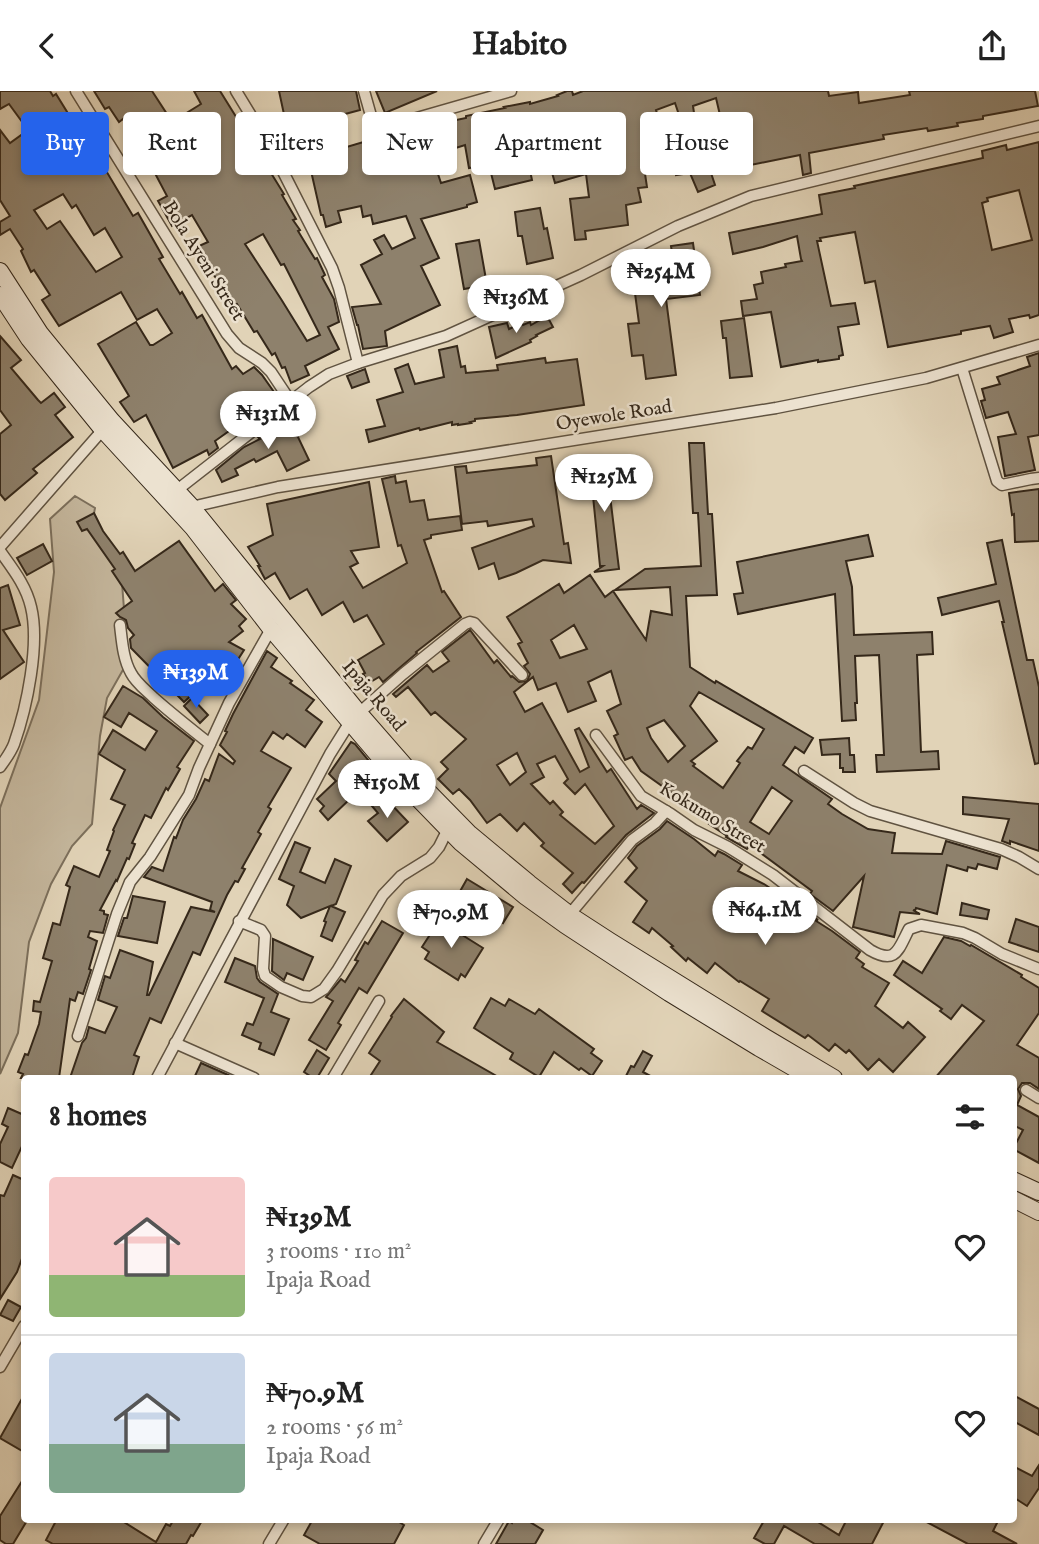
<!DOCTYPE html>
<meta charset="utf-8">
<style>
body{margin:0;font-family:"IM FELL English",serif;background:#f2f2f2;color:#222;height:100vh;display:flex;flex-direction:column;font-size:26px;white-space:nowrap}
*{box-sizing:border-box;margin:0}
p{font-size:23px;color:#767676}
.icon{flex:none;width:38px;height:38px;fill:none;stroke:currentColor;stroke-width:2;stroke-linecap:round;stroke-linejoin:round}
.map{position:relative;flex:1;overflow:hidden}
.drawer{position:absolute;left:21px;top:984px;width:996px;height:448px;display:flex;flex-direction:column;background:#fff;border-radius:7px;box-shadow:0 4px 10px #0003}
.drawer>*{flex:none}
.guide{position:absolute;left:21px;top:21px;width:998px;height:63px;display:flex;gap:14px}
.price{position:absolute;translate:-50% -60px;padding:0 16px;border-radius:24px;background:#fff;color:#222;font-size:23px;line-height:46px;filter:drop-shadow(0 2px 4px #0008)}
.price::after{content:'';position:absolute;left:50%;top:42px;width:21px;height:16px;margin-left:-10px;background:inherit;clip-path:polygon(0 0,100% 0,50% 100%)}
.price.current{background:#2563eb;color:#fff}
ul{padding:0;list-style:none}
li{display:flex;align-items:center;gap:21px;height:175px;padding:0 28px}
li+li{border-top:2px solid #e0e0e0}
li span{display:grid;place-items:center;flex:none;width:196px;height:140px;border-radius:7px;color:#555}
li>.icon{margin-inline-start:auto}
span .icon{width:84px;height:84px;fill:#fffc;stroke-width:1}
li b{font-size:30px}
h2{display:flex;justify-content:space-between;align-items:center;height:84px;padding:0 28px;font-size:30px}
.tag{padding:0 24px;border-radius:7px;background:#fff;box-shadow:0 4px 10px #0003;font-size:24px;line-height:63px}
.tag.current{background:#2563eb;color:#fff}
header{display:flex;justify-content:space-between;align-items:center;height:91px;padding:0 28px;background:#fff;font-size:32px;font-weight:700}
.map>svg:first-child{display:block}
.green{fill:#c4b69c;stroke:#7c6f5b;stroke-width:2}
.building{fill:#8e816c;stroke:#35281a;stroke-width:2;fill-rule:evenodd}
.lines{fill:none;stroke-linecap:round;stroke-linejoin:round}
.minor-casing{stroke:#605341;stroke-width:13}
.secondary-casing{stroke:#35281a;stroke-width:18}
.minor{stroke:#ece2d0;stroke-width:10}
.secondary{stroke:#ece2d0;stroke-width:16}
.labels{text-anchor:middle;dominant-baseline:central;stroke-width:5;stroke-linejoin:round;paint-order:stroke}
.street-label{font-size:19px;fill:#35281a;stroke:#ece2d0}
</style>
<header><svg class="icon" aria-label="back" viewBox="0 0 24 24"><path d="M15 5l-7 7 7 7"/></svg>Habito<svg class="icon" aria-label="share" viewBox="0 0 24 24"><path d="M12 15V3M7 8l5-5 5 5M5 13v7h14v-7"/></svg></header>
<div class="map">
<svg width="1039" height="1453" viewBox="0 0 1039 1453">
<rect width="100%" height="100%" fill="#e1d3b7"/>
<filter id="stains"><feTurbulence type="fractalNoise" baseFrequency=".00286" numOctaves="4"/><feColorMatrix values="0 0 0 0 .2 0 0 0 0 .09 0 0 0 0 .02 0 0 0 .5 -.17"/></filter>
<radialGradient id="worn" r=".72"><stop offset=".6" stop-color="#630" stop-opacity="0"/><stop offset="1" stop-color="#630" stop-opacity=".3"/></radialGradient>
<polygon class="green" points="75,405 95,417 91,438 121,479 128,570 107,607 100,645 92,733 72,755 51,793 29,851 18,942 0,983 0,717 39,609 54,481 50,428"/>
<g class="building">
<path d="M0,0H50L53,5L56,3L82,45L86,42L106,71L102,73L133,125L138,122L163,166L159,168L180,203L182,201L197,227L202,224L232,278L236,275L243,283L254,276L262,284L274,301L263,309L265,312L254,319L259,325L249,333L246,328L215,350L218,357L209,364L207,359L173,377L146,324L134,331L120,311L129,305L98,253L136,231L150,254H153L172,242L157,218L137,229L121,201L59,235L42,209L50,204L34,179L31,181L21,160L23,158L10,138L0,144V131L10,125L0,109V39L10,52L28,39L9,13L0,18ZM63,103L72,117L76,114L94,144L105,137L122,166L96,181L60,130L47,138L34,119Z"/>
<path d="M94,0H152L169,26L172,24L175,29L201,13L194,0H220L284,103L282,104L296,128L293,129L300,139L298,140L315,168L317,167L325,184L322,186L334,208L339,231L328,236L339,258L305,275L309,284L291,292L285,276L282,277L275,262L272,264L257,240L254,241L237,213L235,214L229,206L211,180L213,179L199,155L208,151L192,124L172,135L158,110L167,105L139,52L123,28L119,31L109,16L105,18ZM202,45L215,65L192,76L182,59ZM263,143L281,174L284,173L320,244L307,250L281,208L245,153Z"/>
<path d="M279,0H356L360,19L334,26L340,58L441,28L442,32L466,27V25L505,17L504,16L530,11V13L558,5L557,4L567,0H572L573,4L583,0H828L829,5L858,1L859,12L910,4L909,0H1035L1038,15L983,25V28L957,32L958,35L928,40L927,37L883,44L884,48L809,62L811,82L803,84L800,64L721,80L711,82L715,94L698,101L690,82L676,84L674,72L644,76L647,96L638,97L641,111L626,114L628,134L585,140L586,148L575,149L570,108L589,106L586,83L555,92L546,61L527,65L532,89L495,98L489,74L469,77L465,54L443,61L445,67L434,71L441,92L470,84L477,111L467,114V116L421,128L439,167L421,175L440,214L385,240L387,255L363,258L358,234H357L352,216L381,213L361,174L382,163L374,149L384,144L392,158L415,147L406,125L373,133L371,124L363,126L361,115L338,120L341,131L326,136L323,124H321L309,71L308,72L303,54L289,58L285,43L288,42ZM716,7L723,37L697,43L693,15ZM675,12L683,36L662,39L656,19ZM607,38L618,80L597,82L586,45Z"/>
<polygon points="376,0 437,0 385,22"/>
<path d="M1039,51V224L1030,227L1029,224L1009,228L1013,241L994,247L990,235L961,240V243L888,256L875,190L865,192L855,141L820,147L821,150H817L831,215L855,212L859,233L838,236L843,264L839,265V268L818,271V269L781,276L771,221L743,225L741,210L757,208L754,194L763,192L761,181L786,176L785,173L802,170L801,168L797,145L763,156L733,163L729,142L822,123L819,104L855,97L854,95L983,67L982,60L1006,54L1007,59ZM1019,99L1032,149L992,159L982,112L988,110L987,107Z"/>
<polygon points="540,117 544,138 547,137 553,167 527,173 522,145 518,145 515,121"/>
<polygon points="479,149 487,194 464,198 456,153"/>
<polygon points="693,152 700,204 666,208 676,284 646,288 643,264 632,265 628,233 639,232 632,180 674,175 671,155"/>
<polygon points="547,225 553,236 536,244 537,245 530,249 531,251 496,267 489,236 507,232 509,238 522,232 523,234 530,231 531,234"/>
<polygon points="744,227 752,285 730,287 726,247 723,247 721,230"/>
<polygon points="0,245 21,269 11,277 38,309 41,312 54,302 65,316 55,324 73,346 33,378 37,382 5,409 0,403 0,343 11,334 0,319"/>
<polygon points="457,255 461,276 465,275 466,282 498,279 497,274 545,267 546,272 577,268 584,314 517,324 475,328 475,330 470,331 471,332 458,334 458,333 452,334 452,331 420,339 419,337 369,351 366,339 385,335 377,309 403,301 395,278 408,273 415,293 444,286 439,259"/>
<polygon points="1039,262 1039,344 1028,346 1035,379 1005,385 998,346 1016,343 1008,321 986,327 981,310 985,309 982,298 1000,293 997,286 1030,275 1027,266"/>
<polygon points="365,278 369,291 352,297 347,285"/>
<polygon points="286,332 298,346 309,369 287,380 277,360 256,371 254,368 235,378 238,384 222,391 216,379 244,356 260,348 258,346 273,334 277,340"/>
<path d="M689,352H704L708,423H712L717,504L686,505L690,576L715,592L716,590L813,647L804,662L795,656L783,674L832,708L828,713L842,723L868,738L895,742L892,762L942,763L946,750L1000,766L997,778L978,773L976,778L968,776L967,780L947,774L937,823L916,817L915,820L913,819L920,823L900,821L894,846L853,836L864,785L833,820L810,803L812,800L750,754L747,758L726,746L727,745L709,733L711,730L641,680L632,666L625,669L614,645L618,643L607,620L621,613L611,580L588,591L596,610L568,621L556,592L538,599L533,586L514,601L525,621L542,612L580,681L589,676L575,639L579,637L607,681L611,678L637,718L641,714L654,722L626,744L584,792L582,791L572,802L563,793L573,782L541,755L544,752L524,732L517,740L500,723L487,732L470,709L459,698L453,703L438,688L448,678L441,671L466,648L435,621L431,624L408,596L396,606L393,603L427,574L433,581L449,570L442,561L470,539L494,572L497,569L511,586L512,585L519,591L527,590L530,583L524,575L528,572L518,553L522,551L507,526L559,493L564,502L590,484L605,506L613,500L646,549L651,520L672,524L670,496L615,499L645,478L701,475L698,422H693ZM574,534L587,558L560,567L551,549ZM699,601L764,638L752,658L748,656L737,670L740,672L723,697L693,675L695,673L691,670L717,650L690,615ZM664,629L685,655L668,671L651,647L647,637ZM517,662L526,681L510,694L497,674ZM555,665L568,688L564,692L575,703L585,693L614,735L595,753L560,724L563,721L553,710L550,713L531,693L544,686L537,673ZM772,696L792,710L769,743L750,731Z"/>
<polygon points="605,364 619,478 594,481 603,475 600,475 589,365"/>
<polygon points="551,365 564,453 568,452 571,472 543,469 516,482 499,488 494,472 479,478 472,457 534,435 532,428 488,435 487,430 462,433 455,376 466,375 467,382 537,374 536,367"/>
<polygon points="395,385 396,392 406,390 410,411 424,409 428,429 460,425 462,439 431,444 431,447 424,449 442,501 444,500 461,526 416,561 417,562 383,591 379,586 369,592 363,583 365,582 358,569 384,553 367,524 354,531 343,511 322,524 307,498 290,508 275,482 265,488 258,475 260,475 248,456 273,444 267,413 369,391 379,456 351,460 358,472 350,476 363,497 407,472 401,454 398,455 382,388"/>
<polygon points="1039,398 1039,450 1015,451 1014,423 1012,424 1009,402"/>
<polygon points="94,422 103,440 120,463 123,461 135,480 179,450 215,500 223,493 236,509 231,513 246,528 239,535 243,540 229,551 244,559 228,584 219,579 184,611 131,557 130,548 134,544 128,537 126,529 120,526 116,522 132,510 112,480 115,478 87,438 82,440 77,431"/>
<polygon points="868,444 873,465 846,470 852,496 854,544 932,541 933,563 917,564 921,661 938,660 939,678 877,681 876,664 884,664 879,564 855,565 857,612 855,612 856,629 842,630 835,503 738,523 734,503 743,502 737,471"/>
<polygon points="1002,449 1027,569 1033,569 1039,596 1039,672 1035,673 1002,531 1004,531 999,510 942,524 938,507 996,493 987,452"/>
<polygon points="43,453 52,470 27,484 17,467"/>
<polygon points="8,494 20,534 3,539 24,571 0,588 0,497"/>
<polygon points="267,560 277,567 271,576 292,590 290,592 314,609 306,619 322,631 305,656 287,643 283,648 273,641 261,660 291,677 268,716 271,718 258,741 261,743 242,777 245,778 238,791 235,790 227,804 200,864 193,861 161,932 150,927 134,964 139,966 132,987 70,987 82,952 86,947 89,936 105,942 117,916 98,909 105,885 110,887 120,859 153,871 147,904 149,904 191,816 215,821 210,819 212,811 144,786 152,776 163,780 174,746 176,747 183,729 196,708 205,688 209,690 219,663 233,673 235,670 220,654 227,641 225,640 233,623"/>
<polygon points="123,595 143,607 163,626 194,650 177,676 180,678 168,699 166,697 151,727 145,724 132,752 135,753 129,768 127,767 117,790 116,789 100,819 104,820 104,823 108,824 103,842 90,840 88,846 97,850 89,878 91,879 83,903 78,901 75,910 70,908 59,987 21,987 23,983 18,981 25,963 28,964 39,933 41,921 33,920 34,910 40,911 52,870 43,867 53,832 60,834 70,796 66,794 74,775 99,786 110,760 107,759 114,740 113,739 125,714 111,708 125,679 99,663 113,639 145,659 157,640 129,622 121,636 104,626"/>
<polygon points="192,607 208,624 200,632 184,615"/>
<polygon points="849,647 850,664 854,664 855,681 843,681 843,677 840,677 840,663 822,664 820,649"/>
<polygon points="351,651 355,653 378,681 328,729 320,720 324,715 317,708 336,690 329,683"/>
<polygon points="963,706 1039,713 1039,760 1010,750 1010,753 1002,750 1009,728 963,723"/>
<polygon points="380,708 386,714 389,711 408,731 387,750 368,730 378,722 372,715"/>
<polygon points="667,730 694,748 715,765 718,760 724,763 742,774 738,780 764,793 799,816 800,815 818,829 813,828 832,840 860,861 856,867 864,873 862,876 889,892 875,915 903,937 908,931 925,946 893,981 879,968 868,979 849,959 846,962 835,953 829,960 808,944 805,947 762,920 769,908 740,890 739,891 715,872 707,882 688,867 686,870 671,856 673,855 652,837 649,842 633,831 647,810 625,791 637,777 628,767 637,755 660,738"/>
<polygon points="295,751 310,757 300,781 325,792 335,768 351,775 336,813 331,815 345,821 332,850 321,845 326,831 324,830 330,815 301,827 287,814 294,795 279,788"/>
<polygon points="467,788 513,816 503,832 458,804"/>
<polygon points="133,805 165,811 157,852 118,845 124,827 127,827"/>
<polygon points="962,812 989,819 987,828 960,824"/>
<polygon points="435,827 483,857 465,886 461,883 458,889 425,868 429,861 422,856 433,839 429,837"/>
<polygon points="1016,828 1039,836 1039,861 1009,851"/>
<polygon points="382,830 403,842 367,902 359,897 338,932 341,934 326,959 309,949 333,910 326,906 341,888 345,891 358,870 355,869 365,851 368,853"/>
<polygon points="944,846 961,850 970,855 971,854 1022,884 1021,886 1039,897 1039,922 1017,954 1039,967 1039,998 1030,992 1022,992 1018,998 1021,1005 1017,1014 1039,1026 1039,1072 1013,1058 1023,1039 1013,1034 1013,987 935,987 984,930 962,914 951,928 940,920 942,918 894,884 903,870 922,882"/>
<polygon points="273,848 313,866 303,889 287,882 284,889 272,880"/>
<polygon points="235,867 255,875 257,887 260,891 278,903 271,921 289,928 274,964 259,958 261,952 242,944 247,932 253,934 264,907 225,891"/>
<polygon points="491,907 505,915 509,908 535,923 539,918 594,958 591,962 602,970 592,985 581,977 579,979 554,961 539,986 510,968 513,962 474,937"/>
<polygon points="404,908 444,941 437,951 500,987 369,987 380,970 369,962 392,926 391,925"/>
<polygon points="317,959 329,967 317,987 313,987 304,981"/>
<polygon points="643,960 652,965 643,981 654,987 625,987 631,975 634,976"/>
<polygon points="201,972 235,987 194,987"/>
<polygon points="8,1017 24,1024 24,1051 12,1077 0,1071 0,1053 8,1036 2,1033"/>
<polygon points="13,1084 24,1089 24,1162 17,1181 0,1208 0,1104 4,1105"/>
<polygon points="8,1209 21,1216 13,1230 0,1224"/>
<polygon points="24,1304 24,1361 0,1347"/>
<polygon points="1013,1304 1039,1318 1039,1344 1013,1330"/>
<polygon points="1039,1374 1039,1397 1027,1415 1013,1406 1013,1375 1032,1385"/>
<polygon points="24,1387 24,1428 28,1428 13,1453 6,1453 0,1449 0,1425"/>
<polygon points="57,1428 119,1428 156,1451 166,1433 170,1435 174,1428 203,1428 193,1445 191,1444 186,1453 53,1453 46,1449"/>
<polygon points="313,1428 394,1428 404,1434 394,1453 320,1453 304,1444"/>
<polygon points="514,1428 525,1428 543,1439 535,1453 496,1453 509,1430 512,1432"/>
<polygon points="765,1428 813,1428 839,1444 847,1428 885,1428 872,1453 815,1453 784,1435 774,1453 765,1453 754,1447"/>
<polygon points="921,1428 999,1428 993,1440 1017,1453 968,1453"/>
</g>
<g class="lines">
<g class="minor-casing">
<g id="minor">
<polyline points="76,0 227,243 239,257 262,272 271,281 291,311"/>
<polyline points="236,0 272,59 332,177 339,197 358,272"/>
<polyline points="364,0 375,39 511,0"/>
<polyline points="962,277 997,390 1002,394 1031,388 1039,387"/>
<polyline points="172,403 309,296 329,283 358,272 446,245 581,184 678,135 751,105 1039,35"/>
<polyline points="187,417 278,396 776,317 926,287 1039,254"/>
<polyline points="0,456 107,334"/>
<path d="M0,460C12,477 26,494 31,516C40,553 27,616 14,653C11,661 5,669 0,676"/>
<path d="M120,534C122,550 123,568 131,582C136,592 146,599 154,607C172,623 191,638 210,653"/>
<path d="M596,644L641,705L671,723L694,739L728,756L773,784L870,859C896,874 898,859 909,838L921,834L963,842L975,847L1002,863L1039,878"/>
<polyline points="804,680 854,712 870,720 1001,758 1019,766 1039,778"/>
<polyline points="570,823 632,749 655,732 666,720"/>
<polyline points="239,830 261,839 265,845 263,878 265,885 281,896 302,905 311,906 324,898 337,880 383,804 401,785 430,767 439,756 448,738"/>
<polyline points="78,945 117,823 130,791 150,766 189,704 199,677 229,612 271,538"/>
<polyline points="175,952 254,987"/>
<polyline points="157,987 330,663 350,631 359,622 403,583 465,533 470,531 474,532 522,584"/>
<polyline points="333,987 379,910"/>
<polyline points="1026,999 1039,1007"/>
<polyline points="0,1276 24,1235"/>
<polyline points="269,1453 284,1428"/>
<polyline points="484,1453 499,1428"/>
</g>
</g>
<g class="secondary-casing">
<g id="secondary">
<polyline points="0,180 40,242 112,330 191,415 359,622 421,693 470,743 529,792 573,826 610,850 765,946 834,987"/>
<polyline points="0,204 29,248 102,338 193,437 271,538 393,682 460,751 526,806 565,834 669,902 759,957 811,987"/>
<polyline points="1013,1089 1039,1101"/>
<polyline points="1013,1108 1039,1121"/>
</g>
</g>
<use href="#minor" class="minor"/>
<use href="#secondary" class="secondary"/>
</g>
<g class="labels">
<g class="street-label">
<text transform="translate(203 170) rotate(58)">Bola Ayeni Street</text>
<text transform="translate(614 325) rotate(-9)">Oyewole Road</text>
<text transform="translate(373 605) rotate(50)">Ipaja Road</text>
<text transform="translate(712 727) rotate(31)">Kokumo Street</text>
</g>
</g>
<rect width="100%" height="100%" filter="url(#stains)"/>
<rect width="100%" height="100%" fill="url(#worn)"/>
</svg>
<b class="price" style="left:661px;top:218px">₦254M</b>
<b class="price" style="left:516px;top:244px">₦136M</b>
<b class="price" style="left:268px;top:360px">₦131M</b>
<b class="price" style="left:604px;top:423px">₦125M</b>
<b class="price current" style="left:196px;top:619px">₦139M</b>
<b class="price" style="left:387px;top:729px">₦150M</b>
<b class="price" style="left:765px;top:856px">₦64.1M</b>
<b class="price" style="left:451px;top:859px">₦70.9M</b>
<div class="guide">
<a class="tag current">Buy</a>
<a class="tag">Rent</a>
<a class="tag">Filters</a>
<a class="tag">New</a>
<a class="tag">Apartment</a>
<a class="tag">House</a>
</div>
<section class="drawer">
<h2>8 homes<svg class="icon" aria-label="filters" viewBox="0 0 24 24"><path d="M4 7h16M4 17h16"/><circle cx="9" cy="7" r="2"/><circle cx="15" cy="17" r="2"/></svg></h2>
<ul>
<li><span style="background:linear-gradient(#f6c9c9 70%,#8fb573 0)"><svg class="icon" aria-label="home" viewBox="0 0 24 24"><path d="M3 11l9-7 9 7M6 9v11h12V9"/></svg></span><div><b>₦139M</b><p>3 rooms · 110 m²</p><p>Ipaja Road</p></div><svg class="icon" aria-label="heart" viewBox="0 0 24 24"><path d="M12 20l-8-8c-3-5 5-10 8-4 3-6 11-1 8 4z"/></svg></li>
<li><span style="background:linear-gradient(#c9d6e8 65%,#7fa58c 0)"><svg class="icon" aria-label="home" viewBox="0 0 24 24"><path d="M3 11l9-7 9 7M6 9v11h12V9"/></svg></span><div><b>₦70.9M</b><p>2 rooms · 56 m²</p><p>Ipaja Road</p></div><svg class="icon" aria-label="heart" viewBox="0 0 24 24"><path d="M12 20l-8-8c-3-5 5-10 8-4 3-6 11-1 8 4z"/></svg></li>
</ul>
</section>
</div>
